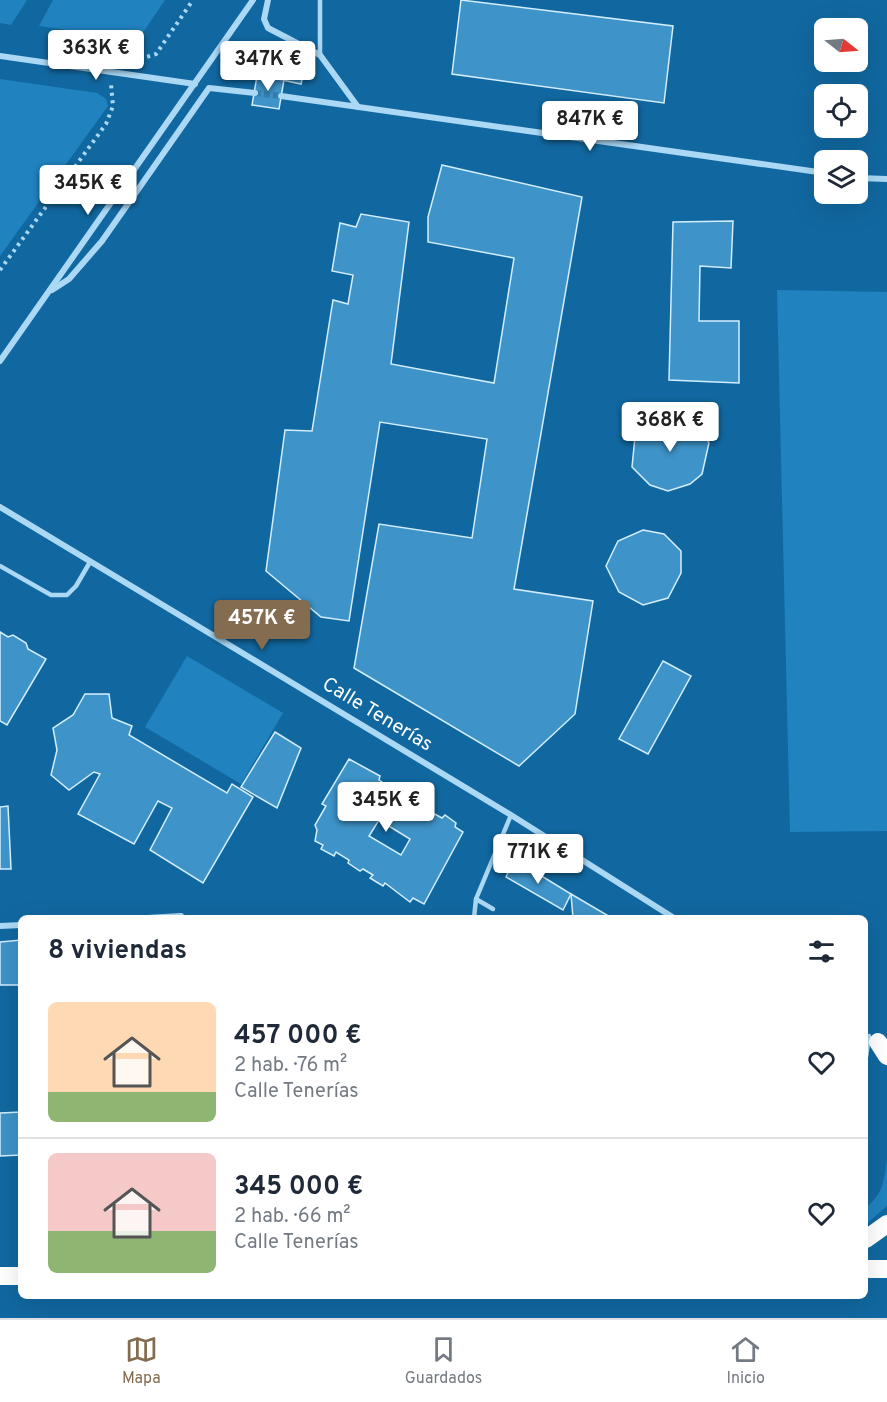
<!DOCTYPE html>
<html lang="es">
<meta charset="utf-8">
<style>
body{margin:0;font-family:Overpass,sans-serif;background:#f2f2f3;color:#1f2937;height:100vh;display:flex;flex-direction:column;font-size:22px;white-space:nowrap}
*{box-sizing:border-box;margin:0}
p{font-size:20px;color:#747a83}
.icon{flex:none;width:33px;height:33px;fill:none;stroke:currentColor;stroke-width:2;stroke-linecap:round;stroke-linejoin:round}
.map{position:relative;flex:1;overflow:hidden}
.details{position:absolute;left:18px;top:915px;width:850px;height:384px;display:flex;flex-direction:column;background:#fff;border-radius:9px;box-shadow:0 6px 24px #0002}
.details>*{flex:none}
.needle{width:39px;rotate:107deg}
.buttons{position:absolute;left:814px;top:18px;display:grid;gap:12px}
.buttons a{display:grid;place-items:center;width:54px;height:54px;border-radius:9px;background:#fff;box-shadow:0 6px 24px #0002;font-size:30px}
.price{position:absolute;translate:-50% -51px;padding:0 14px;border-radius:6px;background:#fff;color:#222;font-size:20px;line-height:39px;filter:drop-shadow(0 2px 3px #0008)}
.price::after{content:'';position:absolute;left:50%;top:36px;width:18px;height:14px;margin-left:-9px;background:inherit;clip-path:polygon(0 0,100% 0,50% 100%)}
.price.current{background:#846c50;color:#fff}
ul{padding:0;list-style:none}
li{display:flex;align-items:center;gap:18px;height:150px;padding:0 30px}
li+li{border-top:2px solid #e0e1e3}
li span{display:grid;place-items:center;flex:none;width:168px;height:120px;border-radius:9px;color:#555}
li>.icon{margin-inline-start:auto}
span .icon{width:72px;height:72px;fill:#fffc;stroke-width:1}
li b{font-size:26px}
h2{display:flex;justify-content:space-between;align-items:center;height:72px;padding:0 30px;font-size:26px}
.menu{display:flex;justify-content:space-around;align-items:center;height:84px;border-top:2px solid #e0e1e3;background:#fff;font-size:16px;color:#747a83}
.menu a{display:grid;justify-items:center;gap:3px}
.menu .current{color:#846c50}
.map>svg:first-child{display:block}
.green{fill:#2082be}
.building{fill:#3e93c8;stroke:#d3eefe;stroke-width:1.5;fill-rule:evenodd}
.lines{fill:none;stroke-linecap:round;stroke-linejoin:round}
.street-tunnel{stroke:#357fae;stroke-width:6;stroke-dasharray:6 3;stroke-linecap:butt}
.path{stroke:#aad8f5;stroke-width:4;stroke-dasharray:3 4.5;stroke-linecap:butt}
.lane{stroke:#aad8f5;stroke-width:4.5}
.street{stroke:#aad8f5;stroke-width:6}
.highway{stroke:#fff;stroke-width:18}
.labels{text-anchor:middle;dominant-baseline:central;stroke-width:4.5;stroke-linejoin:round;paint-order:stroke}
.street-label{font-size:20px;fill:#fff;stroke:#1168a0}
</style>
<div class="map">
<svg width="887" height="1318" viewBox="0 0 887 1318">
<rect width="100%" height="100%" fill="#1168a0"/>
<g class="green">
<polygon points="0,0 27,0 11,25 0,23"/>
<polygon points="53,0 165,0 138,40 39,26"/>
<polygon points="0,79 97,93 106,99 108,106 0,256"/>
<polygon points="777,290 887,292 887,831 790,832"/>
<polygon points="187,656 283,713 241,784 145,727"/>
<path d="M887,1159V1206L866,1224V1207C884,1194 884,1179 887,1159Z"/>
</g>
<g class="building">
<polygon points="461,0 673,26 664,103 452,74"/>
<polygon points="273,47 307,60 301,84 264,76 254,59"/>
<polygon points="257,76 284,80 279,109 252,105"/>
<polygon points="442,165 582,197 514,589 593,601 575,714 519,766 354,668 379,524 472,538 487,439 380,422 349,621 321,617 266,571 285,430 312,431 333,300 348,304 353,275 332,271 340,223 356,227 361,214 409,222 391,364 494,383 514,258 428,242 428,217"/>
<polygon points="733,221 731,268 700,266 699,321 739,321 739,383 669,380 673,222"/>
<polygon points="674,416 697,426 709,443 702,474 690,484 668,491 650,485 632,467 635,437 654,418"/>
<polygon points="643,530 664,534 681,551 681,573 668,598 643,605 619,592 606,566 618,541"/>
<polygon points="0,632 8,637 13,635 26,643 28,649 46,659 7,725 0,721"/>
<polygon points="663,661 691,676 648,754 619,739"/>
<polygon points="85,694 109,694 112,718 132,726 129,735 227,793 232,784 253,797 203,883 150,850 172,808 158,801 134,844 78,814 100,774 94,772 69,790 51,775 57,750 53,728 73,715"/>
<polygon points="275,732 301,748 277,808 241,787"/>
<path d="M349,759L380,776L379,780L391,788L408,794L407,799L415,803L417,800L431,807L429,811L442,818L445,815L456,823L455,827L463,832L424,904L413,898L410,902L385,883L383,886L370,878L373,875L363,869L360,871L348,863L349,860L336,852L334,856L321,849L323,845L315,841L317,830L315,825L326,806L322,804ZM379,820L410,839L401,855L369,836Z"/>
<polygon points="8,806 11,869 0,869 0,807"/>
<polygon points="514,859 571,894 563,910 506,877"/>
<polygon points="571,894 612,918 573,918"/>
<polygon points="21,940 21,985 0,985 0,942"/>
<polygon points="21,1112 21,1155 0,1156 0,1113"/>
</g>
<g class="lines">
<polyline class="street-tunnel" points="255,93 281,96"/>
<g class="path">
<polyline points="140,59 156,54 193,0"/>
<polyline points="0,270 106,124 113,106 111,84"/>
</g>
<g class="lane">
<polyline points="320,55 320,0"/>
<polyline points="0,566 51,595 67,595 76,586 90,562"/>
<polyline points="476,899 493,909"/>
<polyline points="474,918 476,899 511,815"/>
<polyline points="866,1057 869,1036"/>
</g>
<g class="street">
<polyline points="268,0 264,19 268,28 320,55 358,107"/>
<polyline points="0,56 195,84"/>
<polyline points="281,96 825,173"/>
<polyline points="858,178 887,179"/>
<polyline points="52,290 69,279 102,241 209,88 255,93"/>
<polyline points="0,361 253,0"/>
<polyline points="0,507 511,815 674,918"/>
<polyline points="147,918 181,916"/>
<polyline points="0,926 21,925"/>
</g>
<g class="highway">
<polyline points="878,1042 887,1056"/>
<polyline points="866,1239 887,1224"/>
<polyline points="866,1269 887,1269"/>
<polyline points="0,1276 21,1276"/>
</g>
</g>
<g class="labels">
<g class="street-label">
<text transform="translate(377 715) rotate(31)">Calle Tenerías</text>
</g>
</g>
</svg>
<div class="buttons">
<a><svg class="needle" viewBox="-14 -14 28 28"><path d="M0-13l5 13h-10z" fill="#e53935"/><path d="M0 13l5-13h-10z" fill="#747a83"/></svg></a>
<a><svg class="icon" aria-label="locate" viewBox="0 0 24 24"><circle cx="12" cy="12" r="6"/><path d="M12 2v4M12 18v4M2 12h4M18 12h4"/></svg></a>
<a><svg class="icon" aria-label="layers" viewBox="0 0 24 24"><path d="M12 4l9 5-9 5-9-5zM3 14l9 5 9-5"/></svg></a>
</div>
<b class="price" style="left:96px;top:81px">363K €</b>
<b class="price" style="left:268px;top:92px">347K €</b>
<b class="price" style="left:590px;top:152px">847K €</b>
<b class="price" style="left:88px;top:216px">345K €</b>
<b class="price" style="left:670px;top:453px">368K €</b>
<b class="price current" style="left:262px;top:651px">457K €</b>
<b class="price" style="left:386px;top:833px">345K €</b>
<b class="price" style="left:538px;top:885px">771K €</b>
<section class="details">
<h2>8 viviendas<svg class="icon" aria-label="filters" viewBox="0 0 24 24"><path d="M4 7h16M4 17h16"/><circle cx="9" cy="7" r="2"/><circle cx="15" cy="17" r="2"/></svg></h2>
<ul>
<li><span style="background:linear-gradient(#ffd9b3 75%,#8fb573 0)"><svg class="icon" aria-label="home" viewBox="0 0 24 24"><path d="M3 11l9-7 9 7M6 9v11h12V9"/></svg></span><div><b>457 000 €</b><p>2 hab. · 76 m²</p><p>Calle Tenerías</p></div><svg class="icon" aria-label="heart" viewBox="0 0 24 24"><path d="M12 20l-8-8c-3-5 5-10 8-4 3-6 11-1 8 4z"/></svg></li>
<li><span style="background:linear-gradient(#f6c9c9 65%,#8fb573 0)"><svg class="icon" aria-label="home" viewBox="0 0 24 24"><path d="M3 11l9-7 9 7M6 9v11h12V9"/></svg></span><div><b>345 000 €</b><p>2 hab. · 66 m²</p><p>Calle Tenerías</p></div><svg class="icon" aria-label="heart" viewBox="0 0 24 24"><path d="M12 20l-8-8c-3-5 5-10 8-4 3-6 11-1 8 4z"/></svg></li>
</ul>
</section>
</div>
<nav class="menu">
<a class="current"><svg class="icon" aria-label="map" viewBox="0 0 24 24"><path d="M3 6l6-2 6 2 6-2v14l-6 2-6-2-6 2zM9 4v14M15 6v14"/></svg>Mapa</a>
<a><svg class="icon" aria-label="saved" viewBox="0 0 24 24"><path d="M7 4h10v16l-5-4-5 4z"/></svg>Guardados</a>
<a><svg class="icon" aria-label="home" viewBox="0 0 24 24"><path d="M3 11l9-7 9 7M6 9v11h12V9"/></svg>Inicio</a>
</nav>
